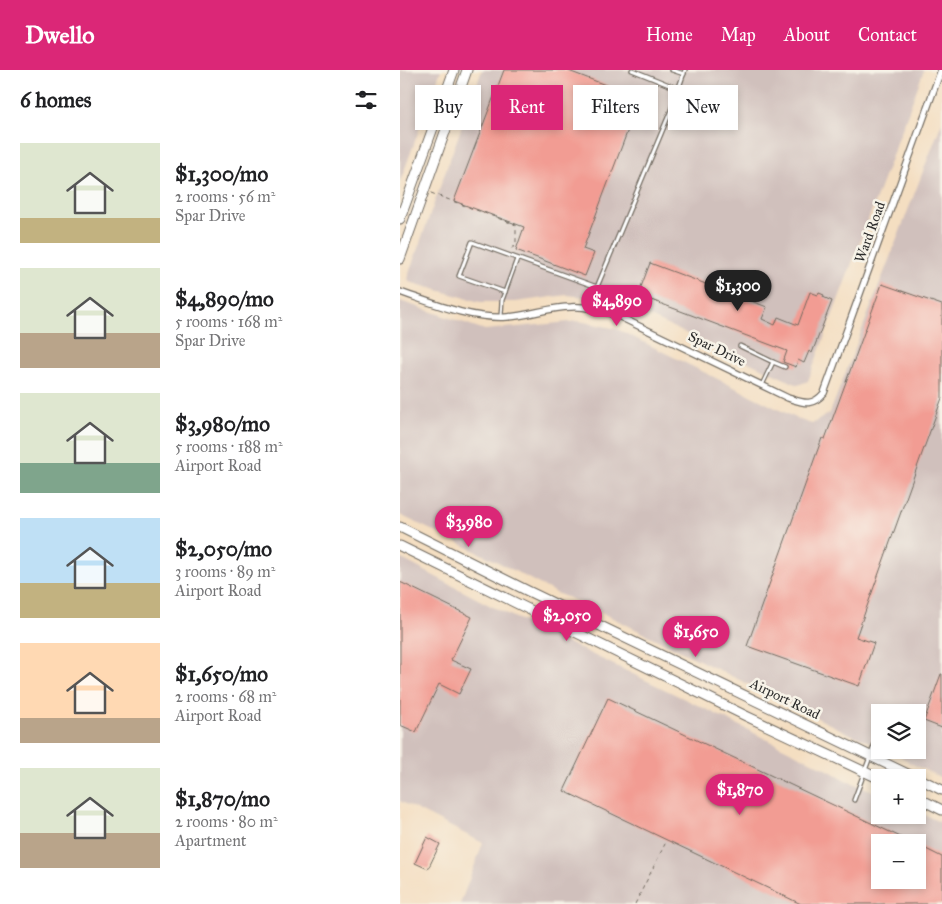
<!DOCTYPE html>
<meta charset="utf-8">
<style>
body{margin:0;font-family:"IM FELL Great Primer",serif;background:#f6f6f6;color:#202124;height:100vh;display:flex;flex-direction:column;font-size:19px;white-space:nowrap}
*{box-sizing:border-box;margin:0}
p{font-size:16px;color:#757577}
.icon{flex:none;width:28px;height:28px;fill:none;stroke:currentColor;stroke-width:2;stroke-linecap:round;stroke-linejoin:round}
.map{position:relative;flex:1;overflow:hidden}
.sheet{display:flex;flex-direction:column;background:#fff;width:400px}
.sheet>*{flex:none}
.banner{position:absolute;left:15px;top:15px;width:451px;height:45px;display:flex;gap:10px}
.tools{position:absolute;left:471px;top:634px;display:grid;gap:10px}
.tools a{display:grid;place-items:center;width:55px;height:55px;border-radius:0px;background:#fff;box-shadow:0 2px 8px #0003;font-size:25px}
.price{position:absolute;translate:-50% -42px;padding:0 11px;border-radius:18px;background:#db2777;color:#fff;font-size:16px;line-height:32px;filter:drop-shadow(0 1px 2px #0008)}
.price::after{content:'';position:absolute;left:50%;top:30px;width:15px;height:11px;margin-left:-8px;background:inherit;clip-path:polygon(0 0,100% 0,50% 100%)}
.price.on{background:#222;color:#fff}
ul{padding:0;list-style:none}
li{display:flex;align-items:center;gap:15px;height:125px;padding:0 20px}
li span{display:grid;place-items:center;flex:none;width:140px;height:100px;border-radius:0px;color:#555}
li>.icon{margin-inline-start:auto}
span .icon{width:60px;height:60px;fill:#fffc;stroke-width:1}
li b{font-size:21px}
h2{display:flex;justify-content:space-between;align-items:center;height:60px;padding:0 20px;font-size:21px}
.pill{padding:0 18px;border-radius:0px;background:#fff;box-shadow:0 2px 8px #0003;font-size:18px;line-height:45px}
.pill.on{background:#db2777;color:#fff}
header{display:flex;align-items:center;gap:30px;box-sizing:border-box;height:70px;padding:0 25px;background:#db2777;color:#fff}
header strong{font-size:24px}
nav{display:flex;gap:28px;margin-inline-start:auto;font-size:18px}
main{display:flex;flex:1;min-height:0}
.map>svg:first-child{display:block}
.industrial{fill:#d0c0bc;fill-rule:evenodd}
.building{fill:#f29c93}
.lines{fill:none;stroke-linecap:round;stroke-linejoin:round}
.service-casing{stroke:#716a60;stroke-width:5.5}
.minor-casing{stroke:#716a60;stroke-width:8}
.secondary-casing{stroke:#716a60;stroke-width:11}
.path{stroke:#716a60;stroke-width:1;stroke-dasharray:4 4;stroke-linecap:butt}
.service{stroke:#fff;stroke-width:3}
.minor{stroke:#fff;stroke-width:5.5}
.secondary{stroke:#fff;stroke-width:9}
.labels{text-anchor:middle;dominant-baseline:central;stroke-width:5;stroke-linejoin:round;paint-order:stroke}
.street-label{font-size:14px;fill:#2b2b2b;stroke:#f7f3e8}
</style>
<header>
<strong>Dwello</strong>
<nav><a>Home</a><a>Map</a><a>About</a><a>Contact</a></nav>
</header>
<main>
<section class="sheet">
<h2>6 homes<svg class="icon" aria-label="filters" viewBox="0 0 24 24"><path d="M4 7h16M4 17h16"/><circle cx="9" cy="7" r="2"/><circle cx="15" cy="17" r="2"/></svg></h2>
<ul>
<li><span style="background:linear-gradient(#dfe7d0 75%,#c2b280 0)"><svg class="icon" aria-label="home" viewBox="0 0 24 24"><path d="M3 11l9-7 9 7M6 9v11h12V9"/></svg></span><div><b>$1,300/mo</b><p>2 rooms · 56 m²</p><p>Spar Drive</p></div></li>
<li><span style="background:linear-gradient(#dfe7d0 65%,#b9a48a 0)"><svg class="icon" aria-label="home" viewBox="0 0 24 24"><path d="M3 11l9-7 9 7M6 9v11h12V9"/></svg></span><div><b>$4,890/mo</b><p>5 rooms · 168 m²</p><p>Spar Drive</p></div></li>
<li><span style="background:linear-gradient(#dfe7d0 70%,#7fa58c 0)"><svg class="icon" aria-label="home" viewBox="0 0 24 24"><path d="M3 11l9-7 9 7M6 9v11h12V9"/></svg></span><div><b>$3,980/mo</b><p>5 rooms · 188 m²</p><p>Airport Road</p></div></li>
<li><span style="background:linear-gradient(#bfe0f5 65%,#c2b280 0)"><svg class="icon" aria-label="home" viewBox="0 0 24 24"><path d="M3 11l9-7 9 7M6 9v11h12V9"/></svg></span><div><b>$2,050/mo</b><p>3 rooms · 89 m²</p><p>Airport Road</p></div></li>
<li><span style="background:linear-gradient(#ffd9b3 75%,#b9a48a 0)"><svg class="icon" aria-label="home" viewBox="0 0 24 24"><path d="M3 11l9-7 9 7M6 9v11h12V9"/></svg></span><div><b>$1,650/mo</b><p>2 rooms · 68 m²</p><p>Airport Road</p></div></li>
<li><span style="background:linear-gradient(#dfe7d0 65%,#b9a48a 0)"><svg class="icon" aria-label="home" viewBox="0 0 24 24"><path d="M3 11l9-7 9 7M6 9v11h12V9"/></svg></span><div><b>$1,870/mo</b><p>2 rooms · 80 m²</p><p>Apartment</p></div></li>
</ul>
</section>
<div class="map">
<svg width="542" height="834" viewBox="0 0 542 834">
<rect width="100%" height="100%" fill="#f7f3e8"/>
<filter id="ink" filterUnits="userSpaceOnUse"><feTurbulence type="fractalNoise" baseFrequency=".02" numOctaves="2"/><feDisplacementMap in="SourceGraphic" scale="10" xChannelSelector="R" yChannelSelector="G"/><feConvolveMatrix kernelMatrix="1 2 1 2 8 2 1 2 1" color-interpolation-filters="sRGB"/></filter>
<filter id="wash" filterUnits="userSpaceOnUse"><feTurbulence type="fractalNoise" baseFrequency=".0096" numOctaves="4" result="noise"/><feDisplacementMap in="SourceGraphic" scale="20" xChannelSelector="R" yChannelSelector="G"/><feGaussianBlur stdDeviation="1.12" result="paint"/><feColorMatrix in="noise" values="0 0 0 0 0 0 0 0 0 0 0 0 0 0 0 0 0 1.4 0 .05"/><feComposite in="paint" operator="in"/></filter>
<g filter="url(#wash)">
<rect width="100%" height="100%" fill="#f4dec1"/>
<g class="industrial">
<polygon points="0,0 41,0 0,112"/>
<polygon points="82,0 524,0 408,311 398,315 233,239 203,229 167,225 116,232 80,232 9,212 8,206"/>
<polygon points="542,52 542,708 510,693 499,685 488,680 518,680 518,642 480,642 480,676 450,664 184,534 156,523 94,490 0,445 0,231 85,260 179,251 217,259 400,350 412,354 430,343"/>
<path d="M0,488L91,536L314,643L430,701L445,710L480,724V745H518V742L542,753V834H60L83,773L0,731ZM480,772H518V810H480Z"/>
</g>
<g id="blocks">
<g class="building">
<polygon points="104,0 166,0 240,28 183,179 194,183 185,206 116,180 124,157 54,131"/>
<polygon points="250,193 367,237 362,249 375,255 378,247 398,255 410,222 418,225 419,223 424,225 423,227 432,231 412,283 409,281 404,293 398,290 396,297 383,292 387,281 238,225"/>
<polygon points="482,214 542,235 542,328 456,567 474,573 459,616 347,576 422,368 425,369"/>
<polygon points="0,512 72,547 51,590 71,599 59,624 39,614 16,662 0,655"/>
<polygon points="541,604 542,604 542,658 524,651"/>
<polygon points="208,628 511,772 480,772 480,810 518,810 518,775 542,787 542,834 401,834 164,721"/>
<polygon points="27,767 40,774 28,799 15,793"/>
</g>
</g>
</g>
<g filter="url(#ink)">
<use href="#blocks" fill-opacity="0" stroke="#716a60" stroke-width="1"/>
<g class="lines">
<g class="service-casing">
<g id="service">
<polyline points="232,0 279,19"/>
<polyline points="272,0 284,4"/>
<polyline points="117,189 105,222 59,206 72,172 197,217"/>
<polyline points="193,238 197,217 271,40 285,0"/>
<polyline points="101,246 102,230 105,222"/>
<polyline points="340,276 373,292"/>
<polyline points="362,315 373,292 385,297"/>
<polyline points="454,730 480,660"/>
</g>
</g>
<g class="minor-casing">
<path id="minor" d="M0,222C35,234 70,249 107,247C129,246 149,237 171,237C186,236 202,241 216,245L388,328C404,333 412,337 424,323L541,0"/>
</g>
<g class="secondary-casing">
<g id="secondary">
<polyline points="0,149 54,0"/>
<polyline points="0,189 67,0"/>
<polyline points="0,457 128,521 516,708"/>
<polyline points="0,476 346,646 480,709"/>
<polyline points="518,708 542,720"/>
<polyline points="518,728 542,740"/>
</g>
</g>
<g class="path">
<polyline points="31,123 116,155 116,173 115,176 109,180"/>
<polyline points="235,834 267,770"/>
</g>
<use href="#service" class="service"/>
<use href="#minor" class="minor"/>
<use href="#secondary" class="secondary"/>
</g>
</g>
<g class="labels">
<g class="street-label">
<text transform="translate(470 162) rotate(-70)">Ward Road</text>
<text transform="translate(317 279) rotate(26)">Spar Drive</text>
<text transform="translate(385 629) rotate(26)">Airport Road</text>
</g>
</g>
</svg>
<div class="tools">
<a><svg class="icon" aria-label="layers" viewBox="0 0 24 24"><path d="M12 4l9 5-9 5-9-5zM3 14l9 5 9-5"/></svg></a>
<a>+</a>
<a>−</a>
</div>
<b class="price on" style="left:338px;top:242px">$1,300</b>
<b class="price" style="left:217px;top:257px">$4,890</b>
<b class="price" style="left:69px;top:478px">$3,980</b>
<b class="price" style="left:167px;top:572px">$2,050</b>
<b class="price" style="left:296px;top:588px">$1,650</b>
<b class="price" style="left:340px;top:746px">$1,870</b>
<div class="banner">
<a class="pill">Buy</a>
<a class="pill on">Rent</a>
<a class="pill">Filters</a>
<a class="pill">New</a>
</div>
</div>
</main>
